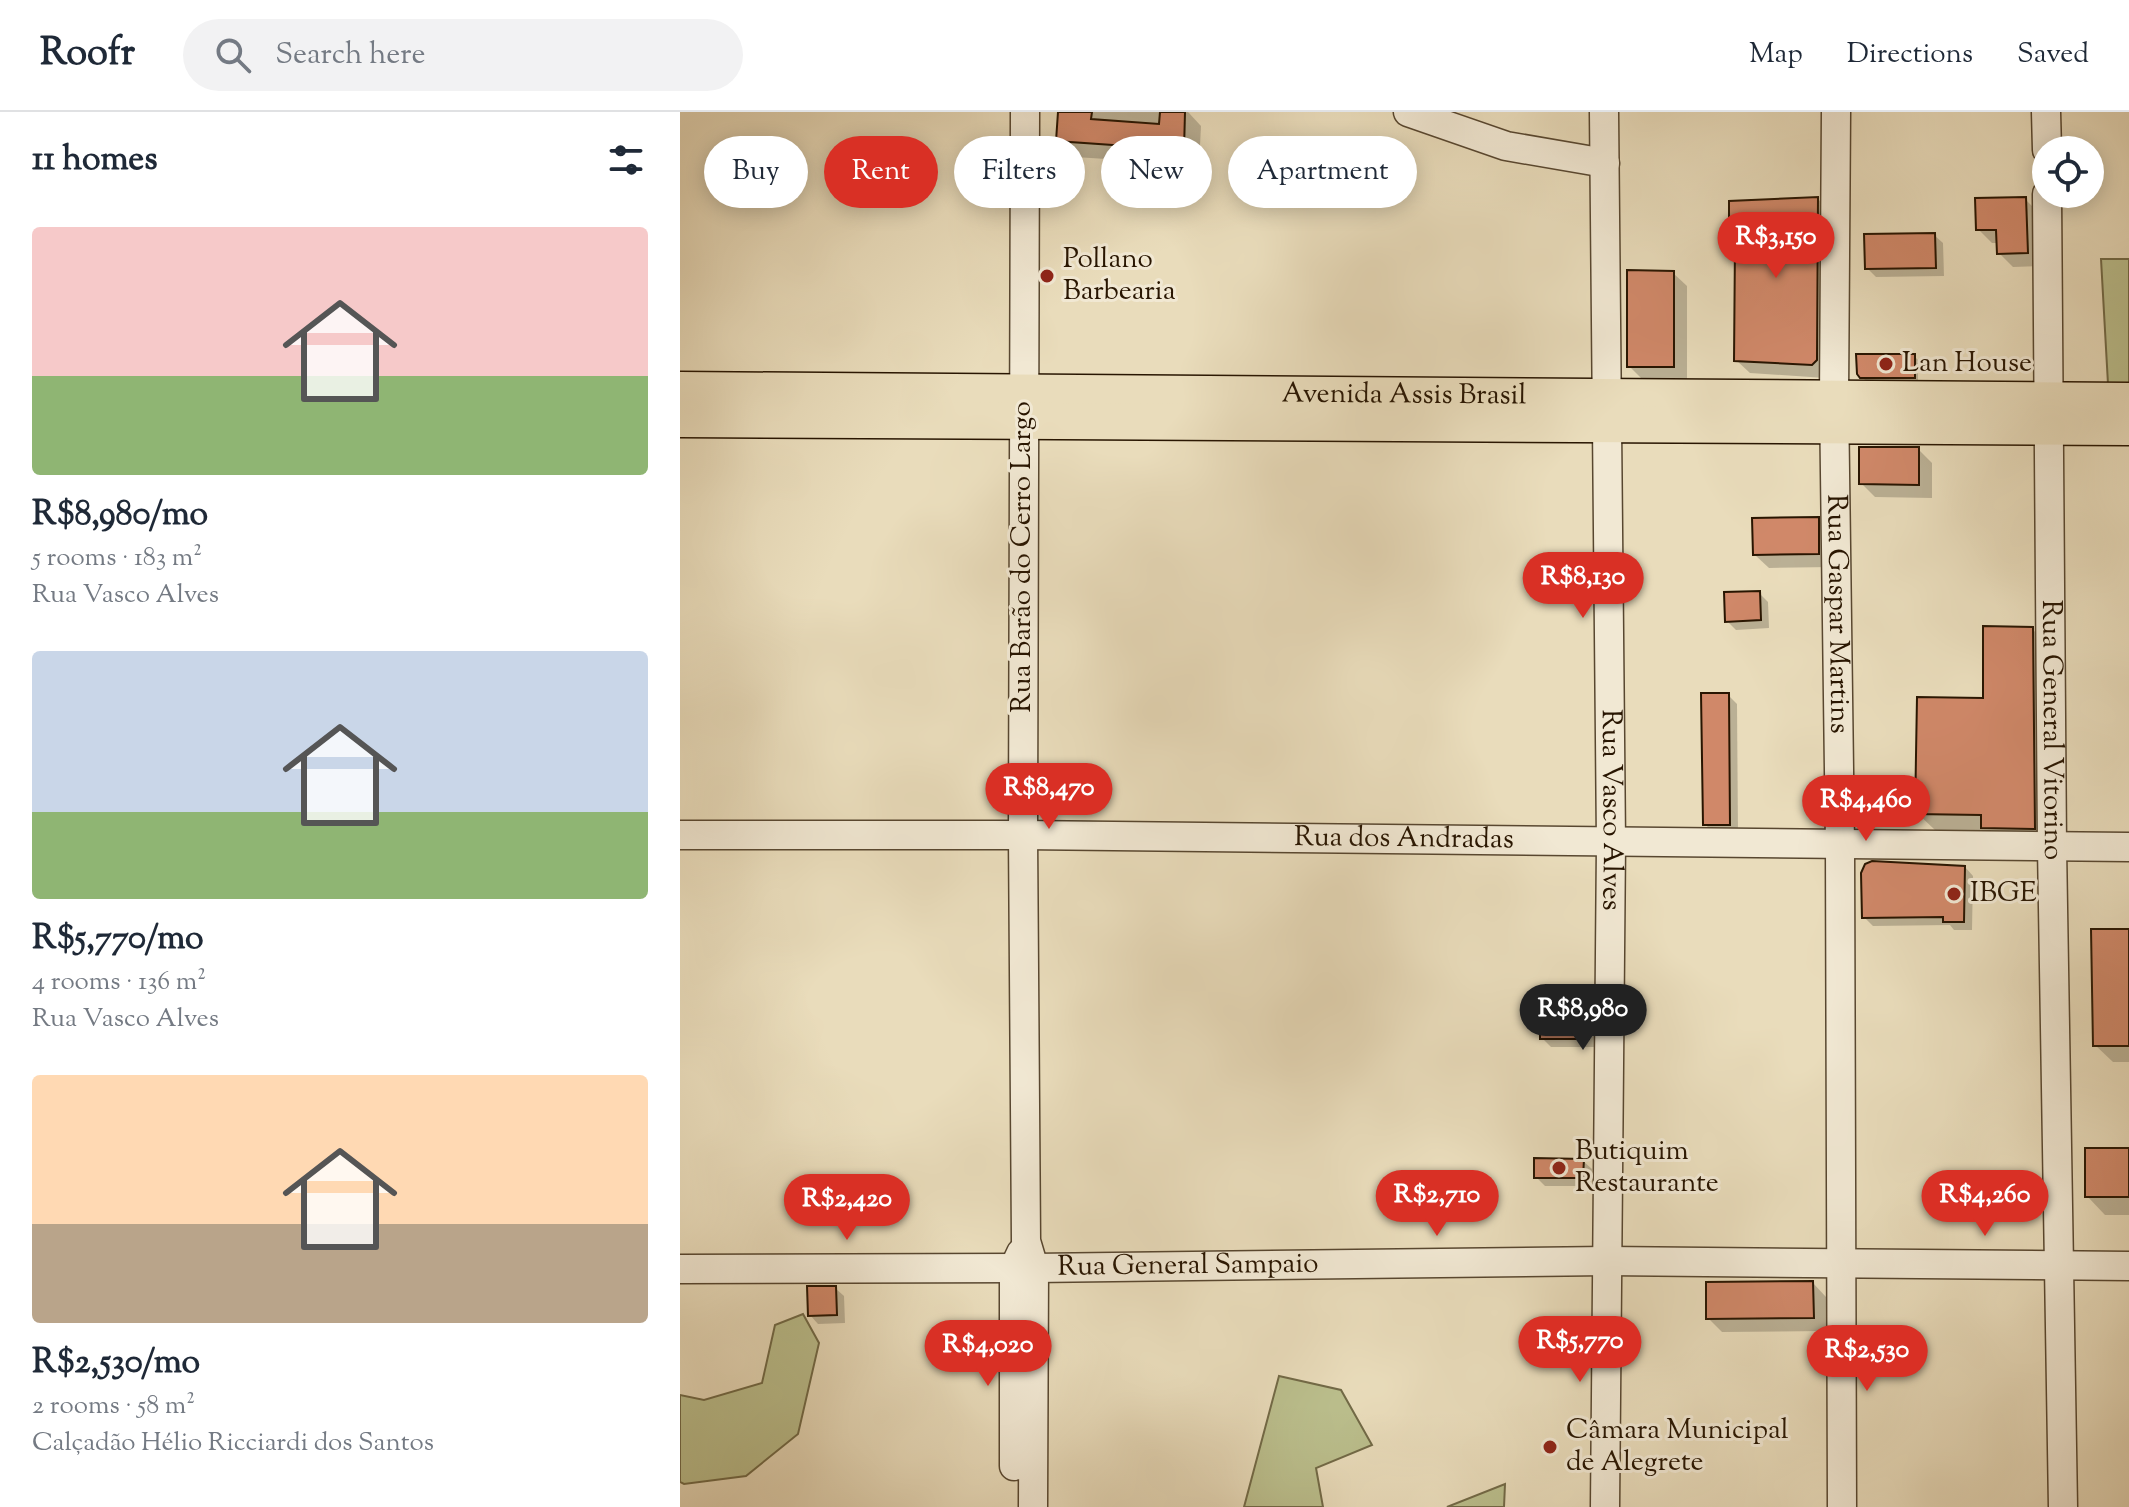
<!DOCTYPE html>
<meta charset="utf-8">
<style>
body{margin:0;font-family:"Sorts Mill Goudy",serif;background:#f2f2f3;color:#1f2937;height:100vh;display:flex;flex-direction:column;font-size:30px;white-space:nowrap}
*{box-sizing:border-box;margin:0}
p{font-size:26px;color:#747a83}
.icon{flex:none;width:44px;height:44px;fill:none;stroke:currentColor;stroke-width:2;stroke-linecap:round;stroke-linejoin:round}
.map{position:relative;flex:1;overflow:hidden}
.side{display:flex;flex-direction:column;background:#fff;width:680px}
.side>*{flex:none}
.guide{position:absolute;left:24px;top:24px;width:760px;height:72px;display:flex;gap:16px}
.tools{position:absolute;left:1352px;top:24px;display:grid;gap:16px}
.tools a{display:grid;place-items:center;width:72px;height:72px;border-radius:50%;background:#fff;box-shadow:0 4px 20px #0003;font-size:40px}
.price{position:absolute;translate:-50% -68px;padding:0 18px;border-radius:28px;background:#d93025;color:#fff;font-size:26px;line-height:52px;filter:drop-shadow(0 2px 4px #0008)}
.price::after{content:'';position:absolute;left:50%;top:48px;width:24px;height:18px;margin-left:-12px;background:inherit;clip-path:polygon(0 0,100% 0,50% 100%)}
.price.current{background:#222;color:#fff}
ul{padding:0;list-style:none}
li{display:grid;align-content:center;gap:16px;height:424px;padding:0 32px}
li span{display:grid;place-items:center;height:248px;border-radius:8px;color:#555}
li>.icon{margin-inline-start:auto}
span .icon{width:144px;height:144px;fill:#fffc;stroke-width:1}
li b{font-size:34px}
h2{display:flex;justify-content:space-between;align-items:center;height:96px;padding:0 32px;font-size:34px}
.tag{padding:0 28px;border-radius:36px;background:#fff;box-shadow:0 4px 20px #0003;font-size:28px;line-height:72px}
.tag.current{background:#d93025;color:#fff}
header{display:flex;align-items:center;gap:48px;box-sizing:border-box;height:112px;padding:0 40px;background:#fff;border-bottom:2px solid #e0e1e3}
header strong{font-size:38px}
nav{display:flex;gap:44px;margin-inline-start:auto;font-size:28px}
.search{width:560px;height:72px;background:#f2f2f3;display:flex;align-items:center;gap:20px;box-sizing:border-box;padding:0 28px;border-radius:44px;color:#747a83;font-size:30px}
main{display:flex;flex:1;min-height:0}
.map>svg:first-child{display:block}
.green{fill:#bbbf8d;stroke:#726a47;stroke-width:2}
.shadow{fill:#0003}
.building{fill:#d08869;stroke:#281501;stroke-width:2}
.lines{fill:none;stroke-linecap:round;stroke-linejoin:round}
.minor-casing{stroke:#584730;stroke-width:31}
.major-casing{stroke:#281501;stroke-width:39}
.minor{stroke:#f1e8d3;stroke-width:28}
.major{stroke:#e9dcbb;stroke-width:36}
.poi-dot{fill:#8f2418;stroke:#f1e8d3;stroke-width:3}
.labels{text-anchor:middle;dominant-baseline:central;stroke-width:6;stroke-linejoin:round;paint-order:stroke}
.poi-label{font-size:28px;fill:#281501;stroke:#f1e8d3;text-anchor:start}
.street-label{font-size:28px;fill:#281501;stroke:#f1e8d3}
</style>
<header>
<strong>Roofr</strong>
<div class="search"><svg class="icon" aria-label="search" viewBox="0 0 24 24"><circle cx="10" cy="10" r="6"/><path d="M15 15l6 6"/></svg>Search here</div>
<nav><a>Map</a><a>Directions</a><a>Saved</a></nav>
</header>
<main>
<section class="side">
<h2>11 homes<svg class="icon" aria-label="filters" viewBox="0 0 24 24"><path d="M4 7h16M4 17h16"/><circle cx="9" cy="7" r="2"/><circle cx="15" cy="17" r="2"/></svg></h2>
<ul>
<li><span style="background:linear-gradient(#f6c9c9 60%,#8fb573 0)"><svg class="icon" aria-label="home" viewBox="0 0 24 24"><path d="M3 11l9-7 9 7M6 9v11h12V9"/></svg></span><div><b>R$8,980/mo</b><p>5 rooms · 183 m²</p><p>Rua Vasco Alves</p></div></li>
<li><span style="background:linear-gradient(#c9d6e8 65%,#8fb573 0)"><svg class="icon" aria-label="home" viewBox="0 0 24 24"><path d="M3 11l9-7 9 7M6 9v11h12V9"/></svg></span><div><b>R$5,770/mo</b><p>4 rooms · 136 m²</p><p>Rua Vasco Alves</p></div></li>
<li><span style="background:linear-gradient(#ffd9b3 60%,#b9a48a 0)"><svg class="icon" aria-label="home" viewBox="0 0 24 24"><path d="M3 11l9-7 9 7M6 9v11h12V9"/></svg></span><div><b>R$2,530/mo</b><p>2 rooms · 58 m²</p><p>Calçadão Hélio Ricciardi dos Santos</p></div></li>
</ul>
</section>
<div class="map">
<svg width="1449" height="1395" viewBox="0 0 1449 1395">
<rect width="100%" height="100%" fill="#e9dcbb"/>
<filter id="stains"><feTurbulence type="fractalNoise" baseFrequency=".0025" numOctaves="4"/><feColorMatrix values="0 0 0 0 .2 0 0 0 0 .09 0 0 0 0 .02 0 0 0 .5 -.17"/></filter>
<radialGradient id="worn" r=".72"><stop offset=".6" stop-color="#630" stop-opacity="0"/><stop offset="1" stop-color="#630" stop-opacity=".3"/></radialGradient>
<g class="green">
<polygon points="1421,147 1449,147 1449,271 1428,272"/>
<polygon points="123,1202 139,1231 118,1322 66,1364 4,1372 0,1370 0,1283 24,1288 82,1271 95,1213"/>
<polygon points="599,1264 661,1278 692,1333 636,1356 643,1395 564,1395"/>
<polygon points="825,1372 824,1395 767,1395"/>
</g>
<g class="shadow">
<polygon points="380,0 508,0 521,14 519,53 395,45 378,28"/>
<polygon points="1138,87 1151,100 1145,266 1070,261 1056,248 1057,136 1051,130"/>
<polygon points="1345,87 1358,100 1360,154 1333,155 1319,141 1319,131 1312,131 1298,117"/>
<polygon points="1254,123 1263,131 1264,164 1196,165 1187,156"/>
<polygon points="993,161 1007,174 1007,268 962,267 949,254"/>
<polygon points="1234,244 1238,248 1238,269 1186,269 1179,262"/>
<polygon points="1238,337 1252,351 1252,386 1195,385 1181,371"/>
<polygon points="1138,407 1151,421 1152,455 1089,456 1075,443"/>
<polygon points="1079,481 1088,490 1089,516 1056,518 1047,509"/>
<polygon points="1352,517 1370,534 1372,734 1307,720 1255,718 1237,701 1305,589"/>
<polygon points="1048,583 1057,592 1058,721 1033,721 1025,712"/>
<polygon points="1285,755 1293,764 1292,818 1274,818 1270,813 1193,814 1184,805"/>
<polygon points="1449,819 1449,950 1433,950 1415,933"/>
<polygon points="909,896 918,905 917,935 871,935 862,926"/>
<polygon points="1449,1038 1449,1103 1425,1103 1407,1084"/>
<polygon points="903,1049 912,1057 911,1074 865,1074 856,1065"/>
<polygon points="1133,1171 1146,1185 1147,1219 1042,1220 1028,1206"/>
<polygon points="155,1176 164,1184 165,1211 138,1212 130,1203"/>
</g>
<g class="building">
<polygon points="378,0 412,0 411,7 479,12 480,0 505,0 504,38 376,29"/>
<polygon points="1138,85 1137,248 1132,253 1054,249 1055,131 1049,131 1049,89"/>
<polygon points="1346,85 1348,141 1317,142 1316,118 1296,118 1295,86"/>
<polygon points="1255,121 1256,156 1185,157 1184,122"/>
<polygon points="947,158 994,159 994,255 947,255"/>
<polygon points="1176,242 1235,242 1235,266 1180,266 1177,262"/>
<polygon points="1179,335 1239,335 1239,373 1179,372"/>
<polygon points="1139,405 1139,442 1073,443 1072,406"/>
<polygon points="1080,479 1081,508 1045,510 1044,480"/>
<polygon points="1303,514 1353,515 1355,717 1301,716 1301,703 1235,702 1237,585 1303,586"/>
<polygon points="1021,581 1049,581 1050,713 1023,713"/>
<polygon points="1192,749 1285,754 1284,810 1263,810 1263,805 1182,806 1181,761 1185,752"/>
<polygon points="1411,817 1449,817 1449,934 1413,934"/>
<polygon points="860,894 910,894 909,927 860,927"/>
<rect x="1405" y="1036" width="44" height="49"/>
<polygon points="854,1046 904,1047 903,1066 854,1066"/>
<polygon points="1133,1169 1134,1206 1026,1207 1026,1170"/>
<polygon points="127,1174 156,1174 157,1203 128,1204"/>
</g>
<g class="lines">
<g class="minor-casing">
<g id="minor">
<polyline points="345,0 343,723 346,1129 354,1156 353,1395"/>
<polyline points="728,0 826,34 925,51"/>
<path id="s1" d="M924,0L931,731L925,1395"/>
<path id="s2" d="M1156,0L1154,286L1160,733L1162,1395"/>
<polyline points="1366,0 1367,38"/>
<path id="s3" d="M1367,82L1372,735L1383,1395"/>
<path id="s4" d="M0,723H343L1449,735"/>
<path id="s5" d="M0,1157L354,1156L927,1149L1449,1154"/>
<polyline points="334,1354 334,1156 341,1141"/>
</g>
</g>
<g class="major-casing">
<g id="major">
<path id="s6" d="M0,278L1449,289"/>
<polyline points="0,307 1449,315"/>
</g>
</g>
<use href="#minor" class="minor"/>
<use href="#major" class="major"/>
</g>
<g class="poi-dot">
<circle cx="367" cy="164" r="8"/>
<circle cx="1206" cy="252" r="8"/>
<circle cx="1274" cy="782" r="8"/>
<circle cx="879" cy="1056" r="8"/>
<circle cx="870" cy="1335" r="8"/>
</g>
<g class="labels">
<g class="poi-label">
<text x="383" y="148">Pollano<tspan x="383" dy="32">Barbearia</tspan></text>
<text x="1222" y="252">Lan House</text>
<text x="1290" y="782">IBGE</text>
<text x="895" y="1040">Butiquim<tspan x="895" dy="32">Restaurante</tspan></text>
<text x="886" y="1319">Câmara Municipal<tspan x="886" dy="32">de Alegrete</tspan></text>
</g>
<g class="street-label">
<text stroke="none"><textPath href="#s6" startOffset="724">Avenida Assis Brasil</textPath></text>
<text transform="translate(343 445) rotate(-90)">Rua Barão do Cerro Largo</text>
<text stroke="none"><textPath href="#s2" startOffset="502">Rua Gaspar Martins</textPath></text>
<text stroke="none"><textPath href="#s3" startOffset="536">Rua General Vitorino</textPath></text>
<text stroke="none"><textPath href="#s1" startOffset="698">Rua Vasco Alves</textPath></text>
<text stroke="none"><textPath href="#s4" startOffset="724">Rua dos Andradas</textPath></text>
<text stroke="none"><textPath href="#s5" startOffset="508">Rua General Sampaio</textPath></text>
</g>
</g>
<rect width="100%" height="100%" filter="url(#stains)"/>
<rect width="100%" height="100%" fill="url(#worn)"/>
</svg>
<div class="tools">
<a><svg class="icon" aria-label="locate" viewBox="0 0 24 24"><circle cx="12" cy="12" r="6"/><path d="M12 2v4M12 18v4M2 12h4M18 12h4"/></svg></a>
</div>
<b class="price" style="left:1096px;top:168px">R$3,150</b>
<b class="price" style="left:903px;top:508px">R$8,130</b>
<b class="price" style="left:369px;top:719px">R$8,470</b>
<b class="price" style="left:1186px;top:731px">R$4,460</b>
<b class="price current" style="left:903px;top:940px">R$8,980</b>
<b class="price" style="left:757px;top:1126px">R$2,710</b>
<b class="price" style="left:1305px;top:1126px">R$4,260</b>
<b class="price" style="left:167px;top:1130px">R$2,420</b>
<b class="price" style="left:900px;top:1272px">R$5,770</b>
<b class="price" style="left:308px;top:1276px">R$4,020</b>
<b class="price" style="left:1187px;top:1281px">R$2,530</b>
<div class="guide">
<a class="tag">Buy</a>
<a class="tag current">Rent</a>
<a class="tag">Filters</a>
<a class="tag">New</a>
<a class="tag">Apartment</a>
</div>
</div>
</main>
